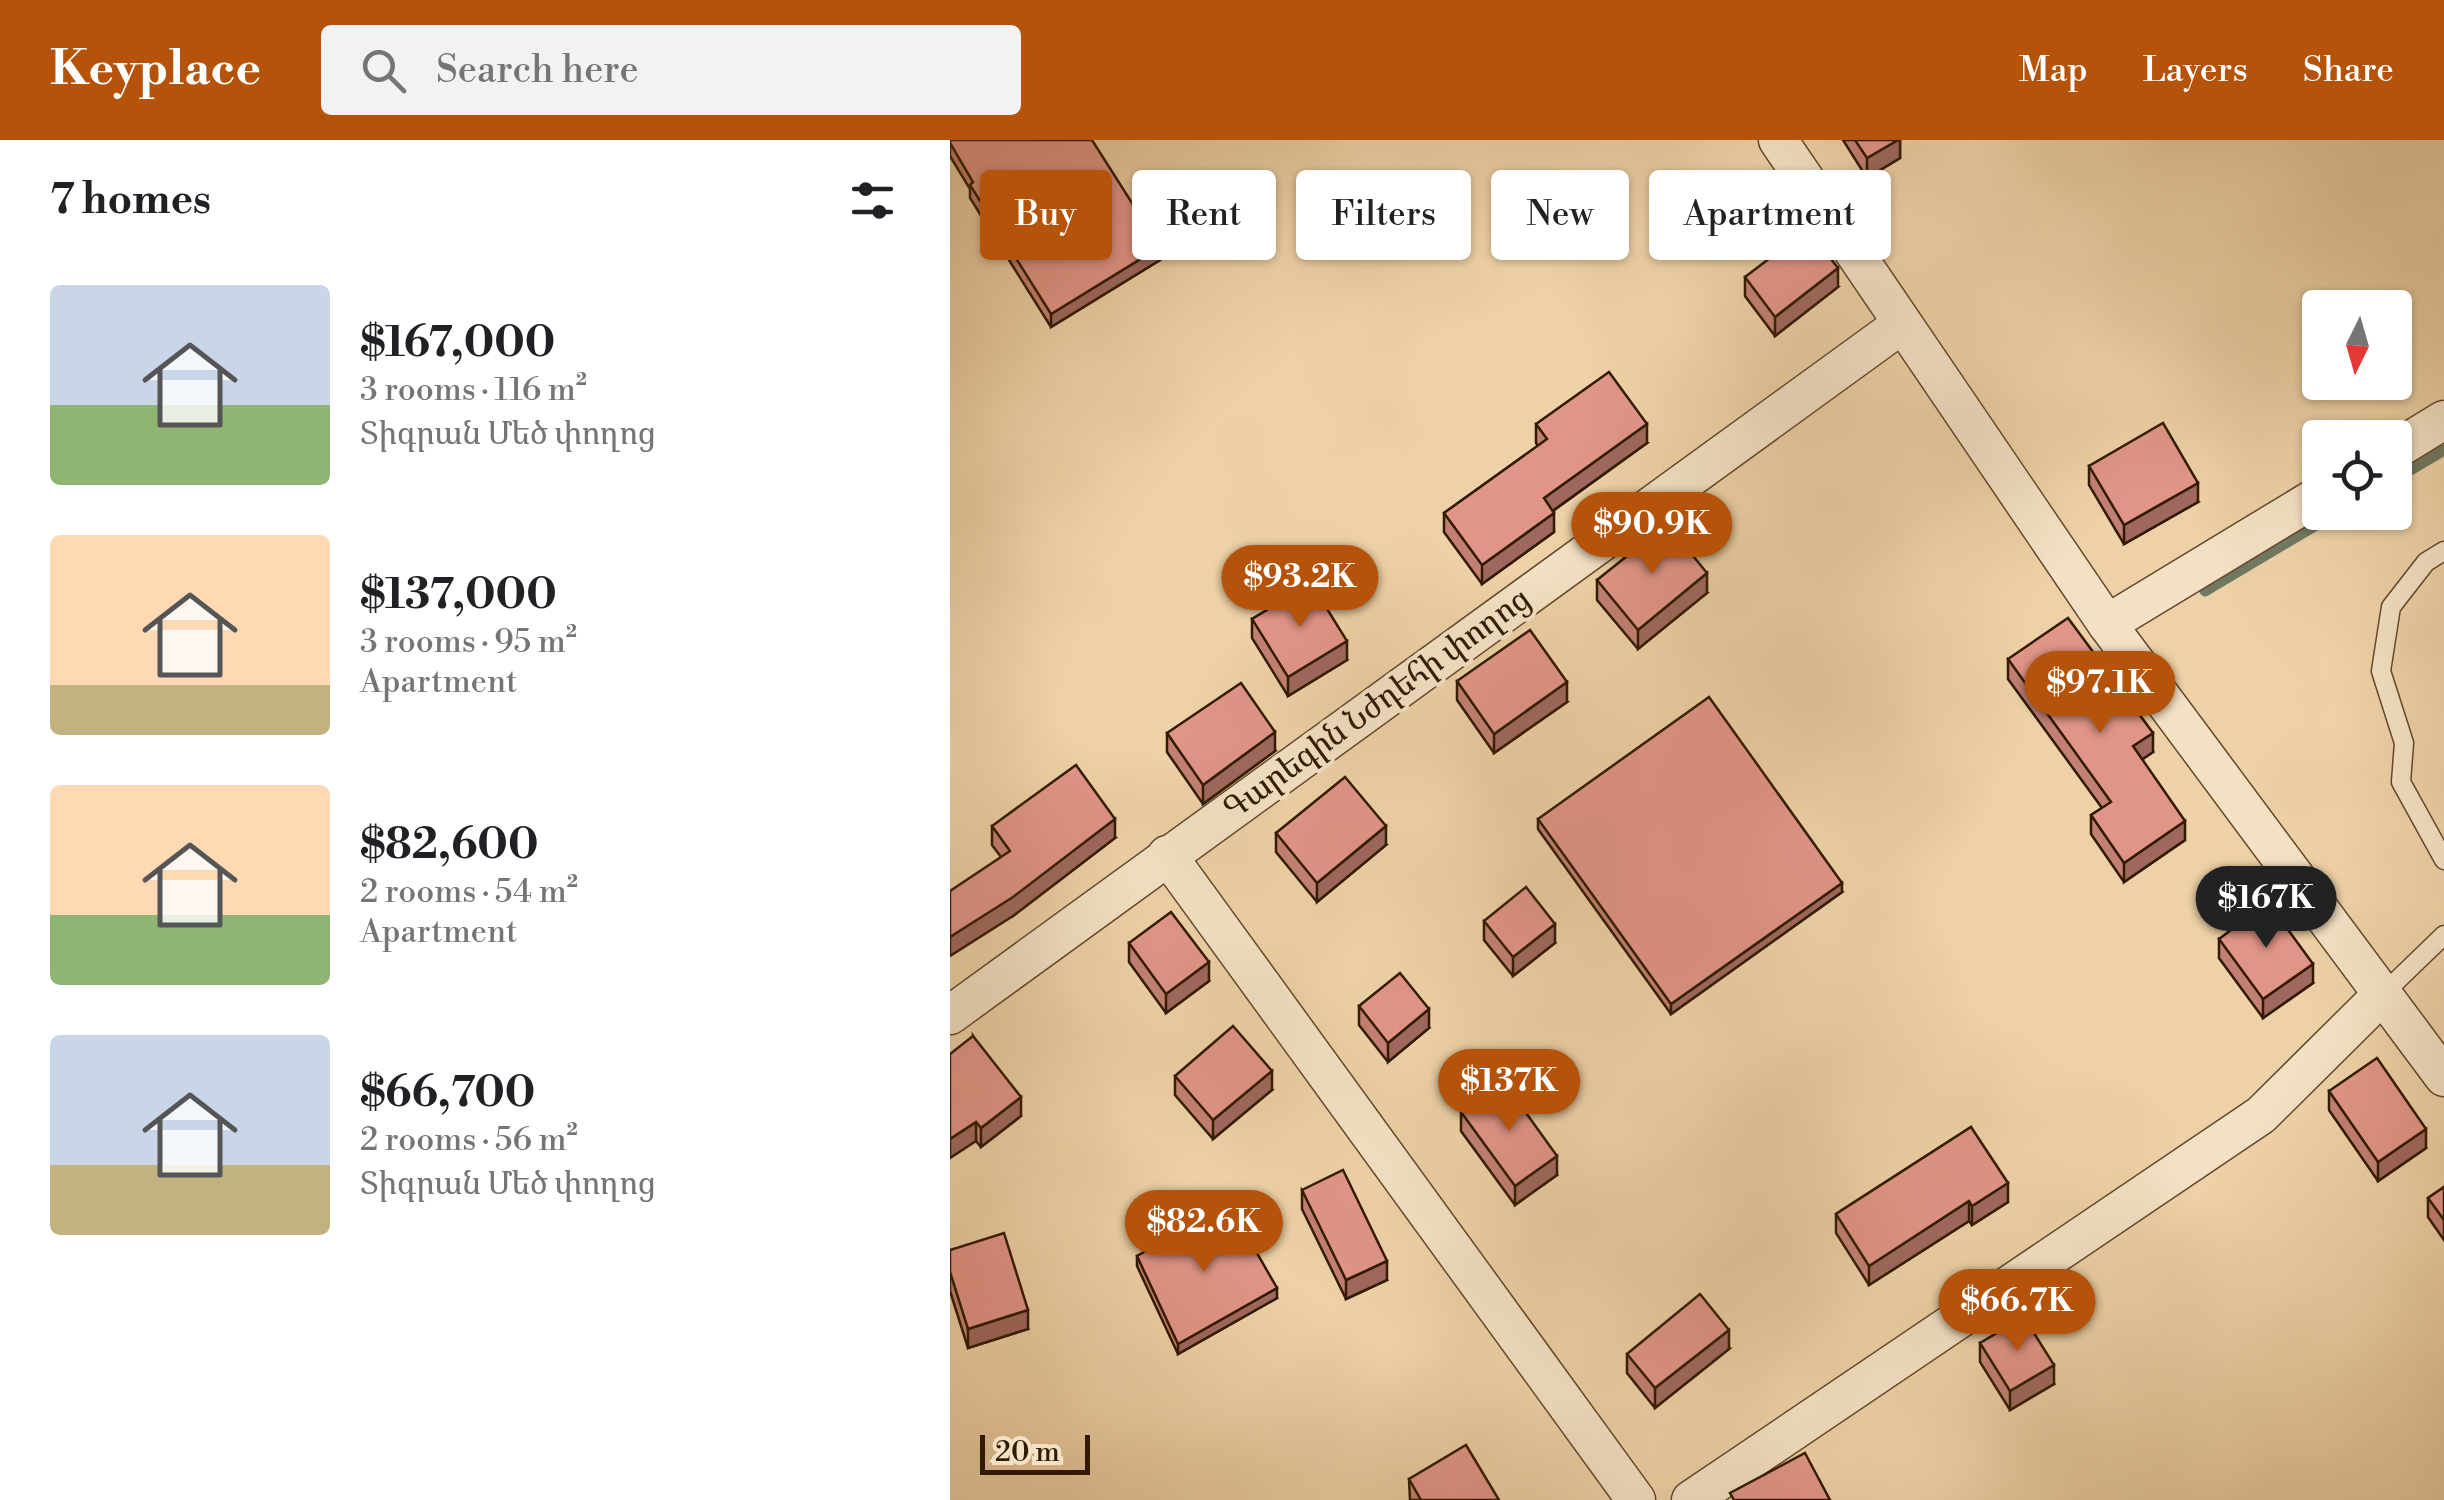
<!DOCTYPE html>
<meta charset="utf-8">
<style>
body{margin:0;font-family:"Libre Bodoni","Noto Serif Armenian",serif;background:#f2f2f2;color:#202124;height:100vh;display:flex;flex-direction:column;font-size:38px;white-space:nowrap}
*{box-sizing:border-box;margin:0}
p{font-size:32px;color:#757577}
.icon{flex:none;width:55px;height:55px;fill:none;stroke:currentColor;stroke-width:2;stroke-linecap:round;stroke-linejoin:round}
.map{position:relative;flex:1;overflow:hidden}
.drawer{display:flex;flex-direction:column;background:#fff;width:950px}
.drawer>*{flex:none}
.hud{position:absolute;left:30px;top:30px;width:950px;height:90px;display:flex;gap:20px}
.needle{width:65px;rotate:185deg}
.tools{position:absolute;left:1352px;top:150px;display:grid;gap:20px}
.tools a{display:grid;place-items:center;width:110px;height:110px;border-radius:10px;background:#fff;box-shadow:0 2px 8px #0004;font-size:50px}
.scale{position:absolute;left:30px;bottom:25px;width:110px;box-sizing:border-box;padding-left:10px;border:5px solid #321b00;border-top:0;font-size:28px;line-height:35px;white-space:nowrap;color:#321b00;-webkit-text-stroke:8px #f4e1c5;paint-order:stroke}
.price{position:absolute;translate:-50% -85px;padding:0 22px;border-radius:35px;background:#b45309;color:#fff;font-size:32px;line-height:65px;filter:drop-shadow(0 2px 5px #0008)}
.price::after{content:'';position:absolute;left:50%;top:60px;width:30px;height:22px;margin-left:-15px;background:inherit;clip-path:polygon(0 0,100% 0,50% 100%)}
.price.on{background:#222;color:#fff}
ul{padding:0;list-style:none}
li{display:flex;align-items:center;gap:30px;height:250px;padding:0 50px}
li span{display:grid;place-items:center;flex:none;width:280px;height:200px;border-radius:10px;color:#555}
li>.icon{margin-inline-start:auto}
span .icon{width:120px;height:120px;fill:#fffc;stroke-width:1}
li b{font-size:42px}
h2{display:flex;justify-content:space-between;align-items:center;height:120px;padding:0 50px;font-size:42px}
.pill{padding:0 35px;border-radius:10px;background:#fff;box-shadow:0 2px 8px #0004;font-size:35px;line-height:90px}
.pill.on{background:#b45309;color:#fff}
header{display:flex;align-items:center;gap:60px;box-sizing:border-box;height:140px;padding:0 50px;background:#b45309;color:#fff}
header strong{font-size:48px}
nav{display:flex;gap:55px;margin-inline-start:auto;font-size:35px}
.search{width:700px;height:90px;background:#f2f2f2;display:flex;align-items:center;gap:25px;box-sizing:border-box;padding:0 35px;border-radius:10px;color:#757577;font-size:38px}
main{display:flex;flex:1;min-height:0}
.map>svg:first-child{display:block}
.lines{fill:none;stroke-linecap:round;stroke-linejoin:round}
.stream{stroke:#707962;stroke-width:11}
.service-casing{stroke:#61482a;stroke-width:21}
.minor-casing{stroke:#61482a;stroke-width:41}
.service{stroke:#f4e1c5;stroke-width:18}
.minor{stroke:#f4e1c5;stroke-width:38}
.wall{fill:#c28074;stroke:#321b00;stroke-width:2.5}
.shaded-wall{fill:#9e685e;stroke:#321b00;stroke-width:2.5}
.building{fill:#e19587;stroke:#321b00;stroke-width:2.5}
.labels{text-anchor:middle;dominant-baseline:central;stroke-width:8;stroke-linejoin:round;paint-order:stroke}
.street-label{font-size:32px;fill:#321b00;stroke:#f4e1c5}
</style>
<header>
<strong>Keyplace</strong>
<div class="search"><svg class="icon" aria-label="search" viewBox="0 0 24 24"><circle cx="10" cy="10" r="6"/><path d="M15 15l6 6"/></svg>Search here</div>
<nav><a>Map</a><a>Layers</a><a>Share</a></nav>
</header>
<main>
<section class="drawer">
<h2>7 homes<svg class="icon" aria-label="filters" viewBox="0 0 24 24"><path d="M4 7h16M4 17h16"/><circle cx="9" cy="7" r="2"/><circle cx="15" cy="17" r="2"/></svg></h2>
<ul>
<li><span style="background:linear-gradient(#c9d6e8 60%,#8fb573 0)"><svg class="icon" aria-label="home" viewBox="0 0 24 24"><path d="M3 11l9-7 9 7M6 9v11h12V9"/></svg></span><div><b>$167,000</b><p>3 rooms · 116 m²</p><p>Տիգրան Մեծ փողոց</p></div></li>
<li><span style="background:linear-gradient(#ffd9b3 75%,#c2b280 0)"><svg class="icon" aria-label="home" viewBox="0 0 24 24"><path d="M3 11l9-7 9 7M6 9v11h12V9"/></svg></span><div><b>$137,000</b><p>3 rooms · 95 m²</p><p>Apartment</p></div></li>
<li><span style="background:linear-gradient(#ffd9b3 65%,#8fb573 0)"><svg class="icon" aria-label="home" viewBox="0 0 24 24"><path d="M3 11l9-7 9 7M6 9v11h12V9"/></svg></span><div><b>$82,600</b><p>2 rooms · 54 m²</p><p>Apartment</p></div></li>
<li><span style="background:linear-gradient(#c9d6e8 65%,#c2b280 0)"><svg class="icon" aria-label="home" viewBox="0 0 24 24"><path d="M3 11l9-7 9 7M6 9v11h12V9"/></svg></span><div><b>$66,700</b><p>2 rooms · 56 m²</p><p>Տիգրան Մեծ փողոց</p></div></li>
</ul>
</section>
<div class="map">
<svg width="1494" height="1360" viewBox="0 0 1494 1360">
<rect width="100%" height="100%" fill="#eed1a6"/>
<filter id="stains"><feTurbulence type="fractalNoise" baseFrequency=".002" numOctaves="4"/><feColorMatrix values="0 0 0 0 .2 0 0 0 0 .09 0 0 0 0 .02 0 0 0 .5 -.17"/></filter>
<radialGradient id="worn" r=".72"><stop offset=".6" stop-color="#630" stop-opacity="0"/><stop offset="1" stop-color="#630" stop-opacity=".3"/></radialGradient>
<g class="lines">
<g class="stream">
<polyline points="1445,339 1494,310"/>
<polyline points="1255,451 1388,372"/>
</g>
<g class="service-casing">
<g id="service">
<polyline points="1494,411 1476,422 1441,467 1431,531 1454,603 1451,642 1494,720"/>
<polyline points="1433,854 1494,795"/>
</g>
</g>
<g class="minor-casing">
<g id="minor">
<polyline points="828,0 1157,484 1494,937"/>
<polyline points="1445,310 1494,280"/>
<polyline points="1157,484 1370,355"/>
<polyline points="217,715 686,1360"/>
<polyline points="0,875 952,184"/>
<polyline points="741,1360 1311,975 1433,854"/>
</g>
</g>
<use href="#service" class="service"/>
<use href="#minor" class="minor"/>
</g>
<g class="wall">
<polygon points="0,0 210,120 101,187 20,58 20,49 0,16"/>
<polygon points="893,0 950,0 950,18 917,38"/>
<polygon points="795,137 888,147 825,196 795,156"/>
<polygon points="586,284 697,303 603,371 604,392 532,444 494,392 494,373 588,306 586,303"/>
<polygon points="1139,326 1248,362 1174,404 1139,345"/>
<polygon points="647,440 757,453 688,509 647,460"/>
<polygon points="302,479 397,520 338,556 302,498"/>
<polygon points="1058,519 1203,612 1192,619 1235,700 1174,742 1141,694 1141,675 1152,668 1058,539"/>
<polygon points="507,541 617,562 544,613 507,560"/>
<polygon points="217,593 325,611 253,664 217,612"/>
<polygon points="588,679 892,752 721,874 588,689"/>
<polygon points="42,686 165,698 63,776 51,717 42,705"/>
<polygon points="326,693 436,705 367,762 326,712"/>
<polygon points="534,781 605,803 563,836 534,800"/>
<polygon points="1269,799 1363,843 1313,878 1269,818"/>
<polygon points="179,803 259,841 216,873 179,822"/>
<polygon points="409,866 479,888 438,922 409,885"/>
<polygon points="23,896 71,976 31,1007 26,1001"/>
<polygon points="225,936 322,950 263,999 225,955"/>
<polygon points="1379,951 1476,1008 1428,1041 1379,970"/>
<polygon points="511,972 607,1035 565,1065 511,991"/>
<polygon points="1021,987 1058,1062 1022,1085 1019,1081 919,1145 886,1093 886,1074"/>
<polygon points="1494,1047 1494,1100 1478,1077 1478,1058"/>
<polygon points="352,1050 437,1140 396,1159 352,1069"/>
<polygon points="0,1110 78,1189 18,1208 0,1151"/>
<polygon points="296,1112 327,1158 228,1214 187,1126 187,1116"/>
<polygon points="1030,1203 1104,1244 1060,1270 1030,1222"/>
<polygon points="779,1209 705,1268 677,1233 677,1214"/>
<polygon points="459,1339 549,1360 460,1360"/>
</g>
<g class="shaded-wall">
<polygon points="948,0 950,0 950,18 917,38 917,18"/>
<polygon points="210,107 210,120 101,187 101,174"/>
<polygon points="888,128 888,147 825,196 825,177"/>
<polygon points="697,284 697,303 594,377 594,358"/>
<polygon points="1248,343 1248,362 1174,404 1174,385"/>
<polygon points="604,373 604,392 532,444 532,425"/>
<polygon points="757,433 757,453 688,509 688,490"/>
<polygon points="397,501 397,520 338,556 338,537"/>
<polygon points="617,542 617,562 544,613 544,594"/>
<polygon points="325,592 325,611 253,664 253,645"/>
<polygon points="1203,593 1203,612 1183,626 1183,606"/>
<polygon points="165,679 165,698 63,776 0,816 0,797"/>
<polygon points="1235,681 1235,700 1174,742 1174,723"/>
<polygon points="436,686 436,705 367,762 367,743"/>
<polygon points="892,743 892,752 721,874 721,864"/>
<polygon points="605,784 605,803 563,836 563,817"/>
<polygon points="259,822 259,841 216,873 216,854"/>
<polygon points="1363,824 1363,843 1313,878 1313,859"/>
<polygon points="479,869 479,888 438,922 438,903"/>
<polygon points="322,931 322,950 263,999 263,980"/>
<polygon points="71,957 71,976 31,1007 31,988"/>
<polygon points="26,982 26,1001 0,1018 0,999"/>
<polygon points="1476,989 1476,1008 1428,1041 1428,1022"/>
<polygon points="607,1016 607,1035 565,1065 565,1046"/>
<polygon points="1058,1043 1058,1062 1022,1085 1022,1066"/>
<polygon points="1019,1061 1019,1081 919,1145 919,1126"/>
<polygon points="437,1121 437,1140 396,1159 396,1140"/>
<polygon points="327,1148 327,1158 228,1214 228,1204"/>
<polygon points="78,1170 78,1189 18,1208 18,1189"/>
<polygon points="779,1190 779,1209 705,1268 705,1248"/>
<polygon points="1104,1225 1104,1244 1060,1270 1060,1251"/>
</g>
<g class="building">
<polygon points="0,0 142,0 210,107 101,174 20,45 23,42 0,3"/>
<polygon points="905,0 948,0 917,18"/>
<polygon points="858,89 888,128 825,177 795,137"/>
<polygon points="659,232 697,284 594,358 604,373 532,425 494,373 597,299 586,284"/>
<polygon points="1213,283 1248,343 1174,385 1139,326"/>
<polygon points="717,384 757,433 688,490 647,440"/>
<polygon points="361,443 397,501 338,537 302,479"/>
<polygon points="1118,478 1203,593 1183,606 1235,681 1174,723 1141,675 1161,662 1058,519"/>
<polygon points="580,490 617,542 544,594 507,541"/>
<polygon points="291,543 325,592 253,645 217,593"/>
<polygon points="759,557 892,743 721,864 588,679"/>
<polygon points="126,625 165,679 63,757 0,797 0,751 60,711 42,686"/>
<polygon points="395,637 436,686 367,743 326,693"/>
<polygon points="576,747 605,784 563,817 534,781"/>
<polygon points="1318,762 1363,824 1313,859 1269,799"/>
<polygon points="221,772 259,822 216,854 179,803"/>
<polygon points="450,833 479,869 438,903 409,866"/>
<polygon points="283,886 322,931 263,980 225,936"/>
<polygon points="23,896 71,957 31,988 26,982 0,999 0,914"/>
<polygon points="1427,918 1476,989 1428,1022 1379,951"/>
<polygon points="553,941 607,1016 565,1046 511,972"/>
<polygon points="1021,987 1058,1043 1022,1066 1019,1061 919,1126 886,1074"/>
<polygon points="393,1030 437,1121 396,1140 352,1050"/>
<polygon points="1494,1047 1494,1080 1478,1058"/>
<polygon points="271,1068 296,1112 304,1108 327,1148 228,1204 187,1116"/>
<polygon points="54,1093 78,1170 18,1189 0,1132 0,1110"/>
<polygon points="750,1154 779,1190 705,1248 677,1214"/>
<polygon points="1074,1177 1104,1225 1060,1251 1030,1203"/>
<polygon points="516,1305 549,1360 471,1360 459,1339"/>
<polygon points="855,1313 880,1360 784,1360 780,1353"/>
</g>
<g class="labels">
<g class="street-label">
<text transform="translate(427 564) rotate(-36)">Գարեգին Նժդեհի փողոց</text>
</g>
</g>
<rect width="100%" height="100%" filter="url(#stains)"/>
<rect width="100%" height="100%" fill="url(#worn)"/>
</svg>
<div class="tools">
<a><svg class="needle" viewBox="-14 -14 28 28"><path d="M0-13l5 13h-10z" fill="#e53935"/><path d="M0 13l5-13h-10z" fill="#757577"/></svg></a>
<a><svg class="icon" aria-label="locate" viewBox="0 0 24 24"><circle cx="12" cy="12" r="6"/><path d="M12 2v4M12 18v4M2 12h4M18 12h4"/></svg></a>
</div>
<div class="scale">20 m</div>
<b class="price" style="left:702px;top:437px">$90.9K</b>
<b class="price" style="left:350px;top:490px">$93.2K</b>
<b class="price" style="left:1150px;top:596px">$97.1K</b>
<b class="price on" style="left:1316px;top:811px">$167K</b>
<b class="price" style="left:559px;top:994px">$137K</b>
<b class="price" style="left:254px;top:1135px">$82.6K</b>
<b class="price" style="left:1067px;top:1214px">$66.7K</b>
<div class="hud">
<a class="pill on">Buy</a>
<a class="pill">Rent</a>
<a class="pill">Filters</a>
<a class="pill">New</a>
<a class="pill">Apartment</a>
</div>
</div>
</main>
